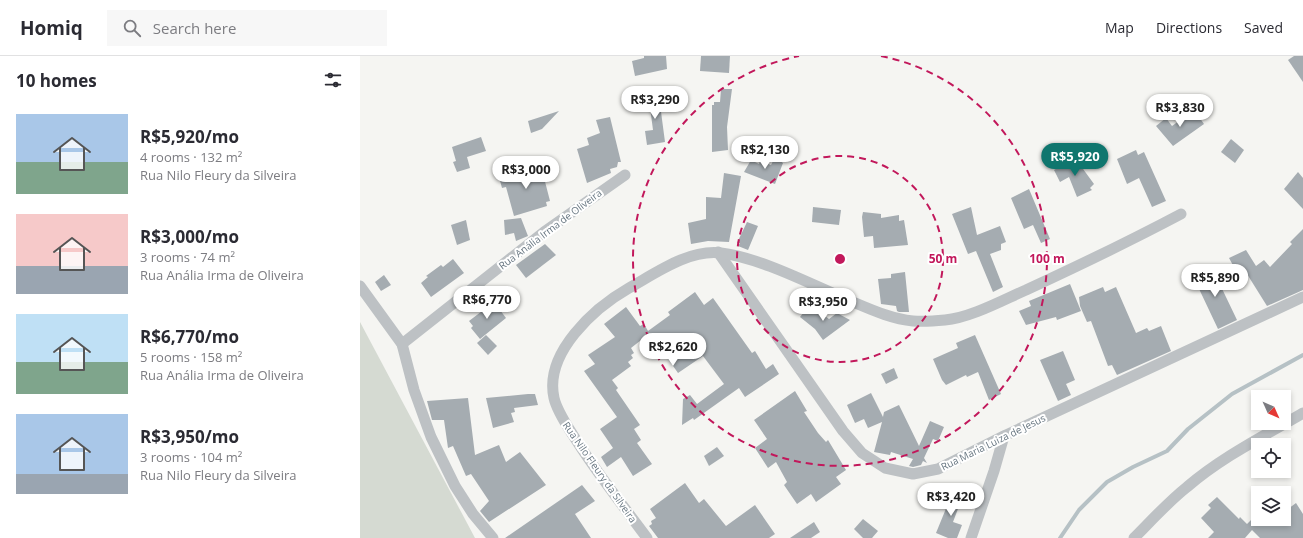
<!DOCTYPE html>
<meta charset="utf-8">
<style>
body{margin:0;font-family:"Open Sans",sans-serif;background:#f7f7f7;color:#2b2b33;height:100vh;display:flex;flex-direction:column;font-size:15px;white-space:nowrap}
*{box-sizing:border-box;margin:0}
p{font-size:13px;color:#7c7c81}
.icon{flex:none;width:22px;height:22px;fill:none;stroke:currentColor;stroke-width:2;stroke-linecap:round;stroke-linejoin:round}
.map{position:relative;flex:1;overflow:hidden}
.details{display:flex;flex-direction:column;background:#fff;width:360px}
.details>*{flex:none}
.needle{width:26px;rotate:135deg}
.buttons{position:absolute;left:891px;top:334px;display:grid;gap:8px}
.buttons a{display:grid;place-items:center;width:40px;height:40px;border-radius:0px;background:#fff;box-shadow:0 2px 6px #0003;font-size:20px}
.price{position:absolute;translate:-50% -34px;padding:0 9px;border-radius:14px;background:#fff;color:#222;font-size:13px;line-height:26px;filter:drop-shadow(0 1px 2px #0008)}
.price::after{content:'';position:absolute;left:50%;top:24px;width:12px;height:9px;margin-left:-6px;background:inherit;clip-path:polygon(0 0,100% 0,50% 100%)}
.price.on{background:#0f766e;color:#fff}
ul{padding:0;list-style:none}
li{display:flex;align-items:center;gap:12px;height:100px;padding:0 16px}
li span{display:grid;place-items:center;flex:none;width:112px;height:80px;border-radius:0px;color:#555}
li>.icon{margin-inline-start:auto}
span .icon{width:48px;height:48px;fill:#fffc;stroke-width:1}
li b{font-size:17px}
h2{display:flex;justify-content:space-between;align-items:center;height:48px;padding:0 16px;font-size:17px}
header{display:flex;align-items:center;gap:24px;box-sizing:border-box;height:56px;padding:0 20px;background:#fff;border-bottom:1px solid #e1e1e2}
header strong{font-size:19px}
nav{display:flex;gap:22px;margin-inline-start:auto;font-size:14px}
.search{width:280px;height:36px;background:#f7f7f7;display:flex;align-items:center;gap:10px;box-sizing:border-box;padding:0 14px;border-radius:0px;color:#7c7c81;font-size:15px}
main{display:flex;flex:1;min-height:0}
.map>svg:first-child{display:block}
.green{fill:#d5dad2}
.lines{fill:none;stroke-linecap:round;stroke-linejoin:round}
.stream{stroke:#b6c1c5;stroke-width:4}
.building{fill:#a5acb1}
.street{stroke:#bdc1c4;stroke-width:11}
.ring{fill:none;stroke:#c2185b;stroke-width:2;stroke-dasharray:7 5}
.labels{text-anchor:middle;dominant-baseline:central;stroke-width:4;stroke-linejoin:round;paint-order:stroke}
.street-label{font-size:10px;fill:#677681;stroke:#fff}
.centre{fill:#c2185b;stroke:#fff;stroke-width:2}
.ring-label{font-size:12px;text-anchor:middle;font-weight:bold;fill:#c2185b;stroke:#fff;stroke-width:4;stroke-linejoin:round;paint-order:stroke}
</style>
<header>
<strong>Homiq</strong>
<div class="search"><svg class="icon" aria-label="search" viewBox="0 0 24 24"><circle cx="10" cy="10" r="6"/><path d="M15 15l6 6"/></svg>Search here</div>
<nav><a>Map</a><a>Directions</a><a>Saved</a></nav>
</header>
<main>
<section class="details">
<h2>10 homes<svg class="icon" aria-label="filters" viewBox="0 0 24 24"><path d="M4 7h16M4 17h16"/><circle cx="9" cy="7" r="2"/><circle cx="15" cy="17" r="2"/></svg></h2>
<ul>
<li><span style="background:linear-gradient(#a9c7e8 60%,#7fa58c 0)"><svg class="icon" aria-label="home" viewBox="0 0 24 24"><path d="M3 11l9-7 9 7M6 9v11h12V9"/></svg></span><div><b>R$5,920/mo</b><p>4 rooms · 132 m²</p><p>Rua Nilo Fleury da Silveira</p></div></li>
<li><span style="background:linear-gradient(#f6c9c9 65%,#9aa5b1 0)"><svg class="icon" aria-label="home" viewBox="0 0 24 24"><path d="M3 11l9-7 9 7M6 9v11h12V9"/></svg></span><div><b>R$3,000/mo</b><p>3 rooms · 74 m²</p><p>Rua Anália Irma de Oliveira</p></div></li>
<li><span style="background:linear-gradient(#bfe0f5 60%,#7fa58c 0)"><svg class="icon" aria-label="home" viewBox="0 0 24 24"><path d="M3 11l9-7 9 7M6 9v11h12V9"/></svg></span><div><b>R$6,770/mo</b><p>5 rooms · 158 m²</p><p>Rua Anália Irma de Oliveira</p></div></li>
<li><span style="background:linear-gradient(#a9c7e8 75%,#9aa5b1 0)"><svg class="icon" aria-label="home" viewBox="0 0 24 24"><path d="M3 11l9-7 9 7M6 9v11h12V9"/></svg></span><div><b>R$3,950/mo</b><p>3 rooms · 104 m²</p><p>Rua Nilo Fleury da Silveira</p></div></li>
</ul>
</section>
<div class="map">
<svg width="943" height="482" viewBox="0 0 943 482">
<rect width="100%" height="100%" fill="#f5f5f2"/>
<polygon class="green" points="0,266 115,482 0,482"/>
<g class="lines">
<polyline class="stream" points="700,482 719,454 747,426 773,411 807,395 828,373 872,338 943,299"/>
</g>
<g class="building">
<polygon points="284,0 306,0 307,13 275,20 272,5 284,2"/>
<polygon points="341,0 370,0 369,17 340,15"/>
<polygon points="934,0 943,0 943,26 928,4"/>
<polygon points="298,33 305,86 287,89 285,75 293,74 288,36"/>
<polygon points="361,33 372,33 367,71 368,94 352,96 352,49 354,49 354,46 360,46"/>
<polygon points="834,54 844,68 813,90 796,70 806,62 812,70"/>
<polygon points="199,55 182,73 171,77 168,65"/>
<polygon points="250,61 261,106 258,106 257,111 250,113 251,117 227,127 217,93 229,89 227,82 240,77 236,64"/>
<polygon points="121,81 126,95 107,101 110,112 97,116 93,106 96,105 92,91"/>
<polygon points="871,83 884,94 875,107 861,96"/>
<polygon points="776,94 778,99 784,96 806,145 792,151 779,122 767,128 757,103"/>
<polygon points="415,101 423,107 415,128 384,116 391,104 399,108 400,105 411,109"/>
<polygon points="715,102 734,128 730,132 732,134 717,141 709,121 700,126 694,114"/>
<polygon points="181,110 190,145 186,146 187,150 154,160 146,131 142,132 139,121"/>
<polygon points="938,116 943,122 943,153 924,133"/>
<polygon points="364,117 381,120 369,186 348,185 331,188 328,167 346,163 346,141 361,142"/>
<polygon points="669,133 690,183 681,187 673,169 664,173 651,142"/>
<polygon points="453,151 481,154 479,169 452,166"/>
<polygon points="611,151 617,179 640,170 646,186 641,188 641,194 630,198 643,231 633,236 616,195 608,198 592,158"/>
<polygon points="503,156 521,158 521,162 539,159 539,165 544,164 548,189 514,192 513,180 504,181 502,161"/>
<polygon points="161,162 168,180 156,185 154,177 145,179 144,164"/>
<polygon points="106,164 110,184 97,189 91,169"/>
<polygon points="387,166 398,170 388,194 378,190 380,187 377,187"/>
<polygon points="943,173 943,234 907,250 882,210 875,213 869,202 886,194 896,210 904,204 910,211 932,188 930,186"/>
<polygon points="185,188 196,199 166,222 156,209"/>
<polygon points="93,203 104,217 71,241 61,227 68,221 66,220 81,209 83,211"/>
<polygon points="844,212 847,219 854,216 877,264 858,273 832,218"/>
<polygon points="545,216 549,256 539,256 537,255 536,250 521,248 518,223 531,222 531,218"/>
<polygon points="24,219 31,229 21,235 15,226"/>
<polygon points="710,228 721,255 697,264 696,261 666,269 659,255 671,250 669,245"/>
<polygon points="743,231 745,236 756,231 776,277 787,272 789,275 801,270 811,295 757,319 752,309 748,310 731,265 727,266 720,250 719,241"/>
<polygon points="335,236 344,249 353,242 392,297 395,295 406,313 413,308 419,318 385,341 379,332 334,364 333,362 322,369 323,343 330,339 337,348 364,328 343,300 318,317 290,277 271,292 274,297 271,299 273,302 268,306 271,310 252,324 258,332 256,334 280,369 274,373 281,384 277,387 292,408 273,420 261,401 247,411 241,401 253,392 240,373 257,361 224,315 235,308 228,299 255,281 244,268 266,251 280,270 284,268 288,275 310,259 308,256"/>
<polygon points="134,246 146,262 120,283 111,272 113,270 109,265"/>
<polygon points="452,250 469,263 477,257 490,264 463,284 455,273 440,261 448,251 450,253"/>
<polygon points="126,279 137,290 128,299 117,287"/>
<polygon points="615,279 641,338 629,344 618,316 607,321 606,319 586,329 582,324 573,303 598,292 596,287"/>
<polygon points="703,295 715,324 706,328 711,339 698,345 680,304"/>
<polygon points="534,312 538,322 526,328 521,318"/>
<polygon points="435,335 447,355 444,356 458,377 466,386 468,384 486,414 476,421 481,428 456,446 451,438 437,448 424,429 427,426 416,406 408,412 395,392 407,383 394,364"/>
<polygon points="511,337 523,361 524,356 539,349 559,390 570,365 584,371 578,385 573,383 564,402 567,407 563,405 561,409 553,411 549,410 553,403 531,396 530,399 514,396 522,366 508,372 504,363 495,367 487,349"/>
<polygon points="168,338 175,338 178,349 154,352 155,356 151,357 154,366 133,372 126,342"/>
<polygon points="108,342 115,399 139,389 146,406 160,396 186,429 129,466 120,455 129,445 111,418 106,420 93,390 88,392 84,364 72,364 67,345"/>
<polygon points="357,391 364,400 349,410 344,400"/>
<polygon points="325,427 339,447 344,443 366,470 395,449 415,478 409,482 298,482 289,470 292,468 291,465 296,462 290,453"/>
<polygon points="222,429 235,445 215,458 231,482 145,482"/>
<polygon points="594,433 604,437 593,466 602,469 597,482 588,482 576,477"/>
<polygon points="857,441 879,463 880,461 887,468 897,458 898,463 924,463 924,456 936,447 943,458 943,482 900,482 892,474 885,482 848,482 854,476 841,462 851,452 848,449"/>
<polygon points="503,463 518,475 512,482 503,482 494,473"/>
<polygon points="454,466 460,476 451,482 430,482"/>
</g>
<g class="lines">
<g class="street">
<polyline points="358,196 483,375 502,397 525,412 553,418 578,413 644,380 943,241"/>
<polyline points="0,230 42,288 54,334 71,381 95,430 113,458 133,482"/>
<polyline points="42,288 184,176 265,119"/>
<path d="M287,482C262,448 235,415 213,379C206,368 197,355 194,342C184,297 234,252 269,232C296,217 329,193 361,197C402,202 454,230 493,246C512,254 532,263 553,265C564,266 575,265 585,264C610,262 643,244 666,234C718,210 770,185 821,158"/>
<polyline points="611,482 634,415 644,380"/>
<path d="M774,482C791,465 808,446 827,431C862,401 904,380 943,357"/>
</g>
</g>
<g class="ring">
<circle cx="480" cy="203" r="103"/>
<path d="M521 0A207 207 0 1 1 439 0"/>
</g>
<g class="labels">
<g class="street-label">
<text transform="translate(190 173) rotate(-37)">Rua Anália Irma de Oliveira</text>
<text transform="translate(633 386) rotate(-26)">Rua Maria Luiza de Jesus</text>
<text transform="translate(240 416) rotate(55)">Rua Nilo Fleury da Silveira</text>
</g>
</g>
<circle cx="480" cy="203" r="6" class="centre"/>
<g class="ring-label">
<text x="583" y="207">50 m</text>
<text x="687" y="207">100 m</text>
</g>
</svg>
<div class="buttons">
<a><svg class="needle" viewBox="-14 -14 28 28"><path d="M0-13l5 13h-10z" fill="#e53935"/><path d="M0 13l5-13h-10z" fill="#7c7c81"/></svg></a>
<a><svg class="icon" aria-label="locate" viewBox="0 0 24 24"><circle cx="12" cy="12" r="6"/><path d="M12 2v4M12 18v4M2 12h4M18 12h4"/></svg></a>
<a><svg class="icon" aria-label="layers" viewBox="0 0 24 24"><path d="M12 4l9 5-9 5-9-5zM3 14l9 5 9-5"/></svg></a>
</div>
<b class="price" style="left:295px;top:64px">R$3,290</b>
<b class="price" style="left:820px;top:72px">R$3,830</b>
<b class="price" style="left:405px;top:114px">R$2,130</b>
<b class="price on" style="left:715px;top:121px">R$5,920</b>
<b class="price" style="left:166px;top:134px">R$3,000</b>
<b class="price" style="left:855px;top:242px">R$5,890</b>
<b class="price" style="left:127px;top:264px">R$6,770</b>
<b class="price" style="left:463px;top:266px">R$3,950</b>
<b class="price" style="left:313px;top:311px">R$2,620</b>
<b class="price" style="left:591px;top:461px">R$3,420</b>
</div>
</main>
